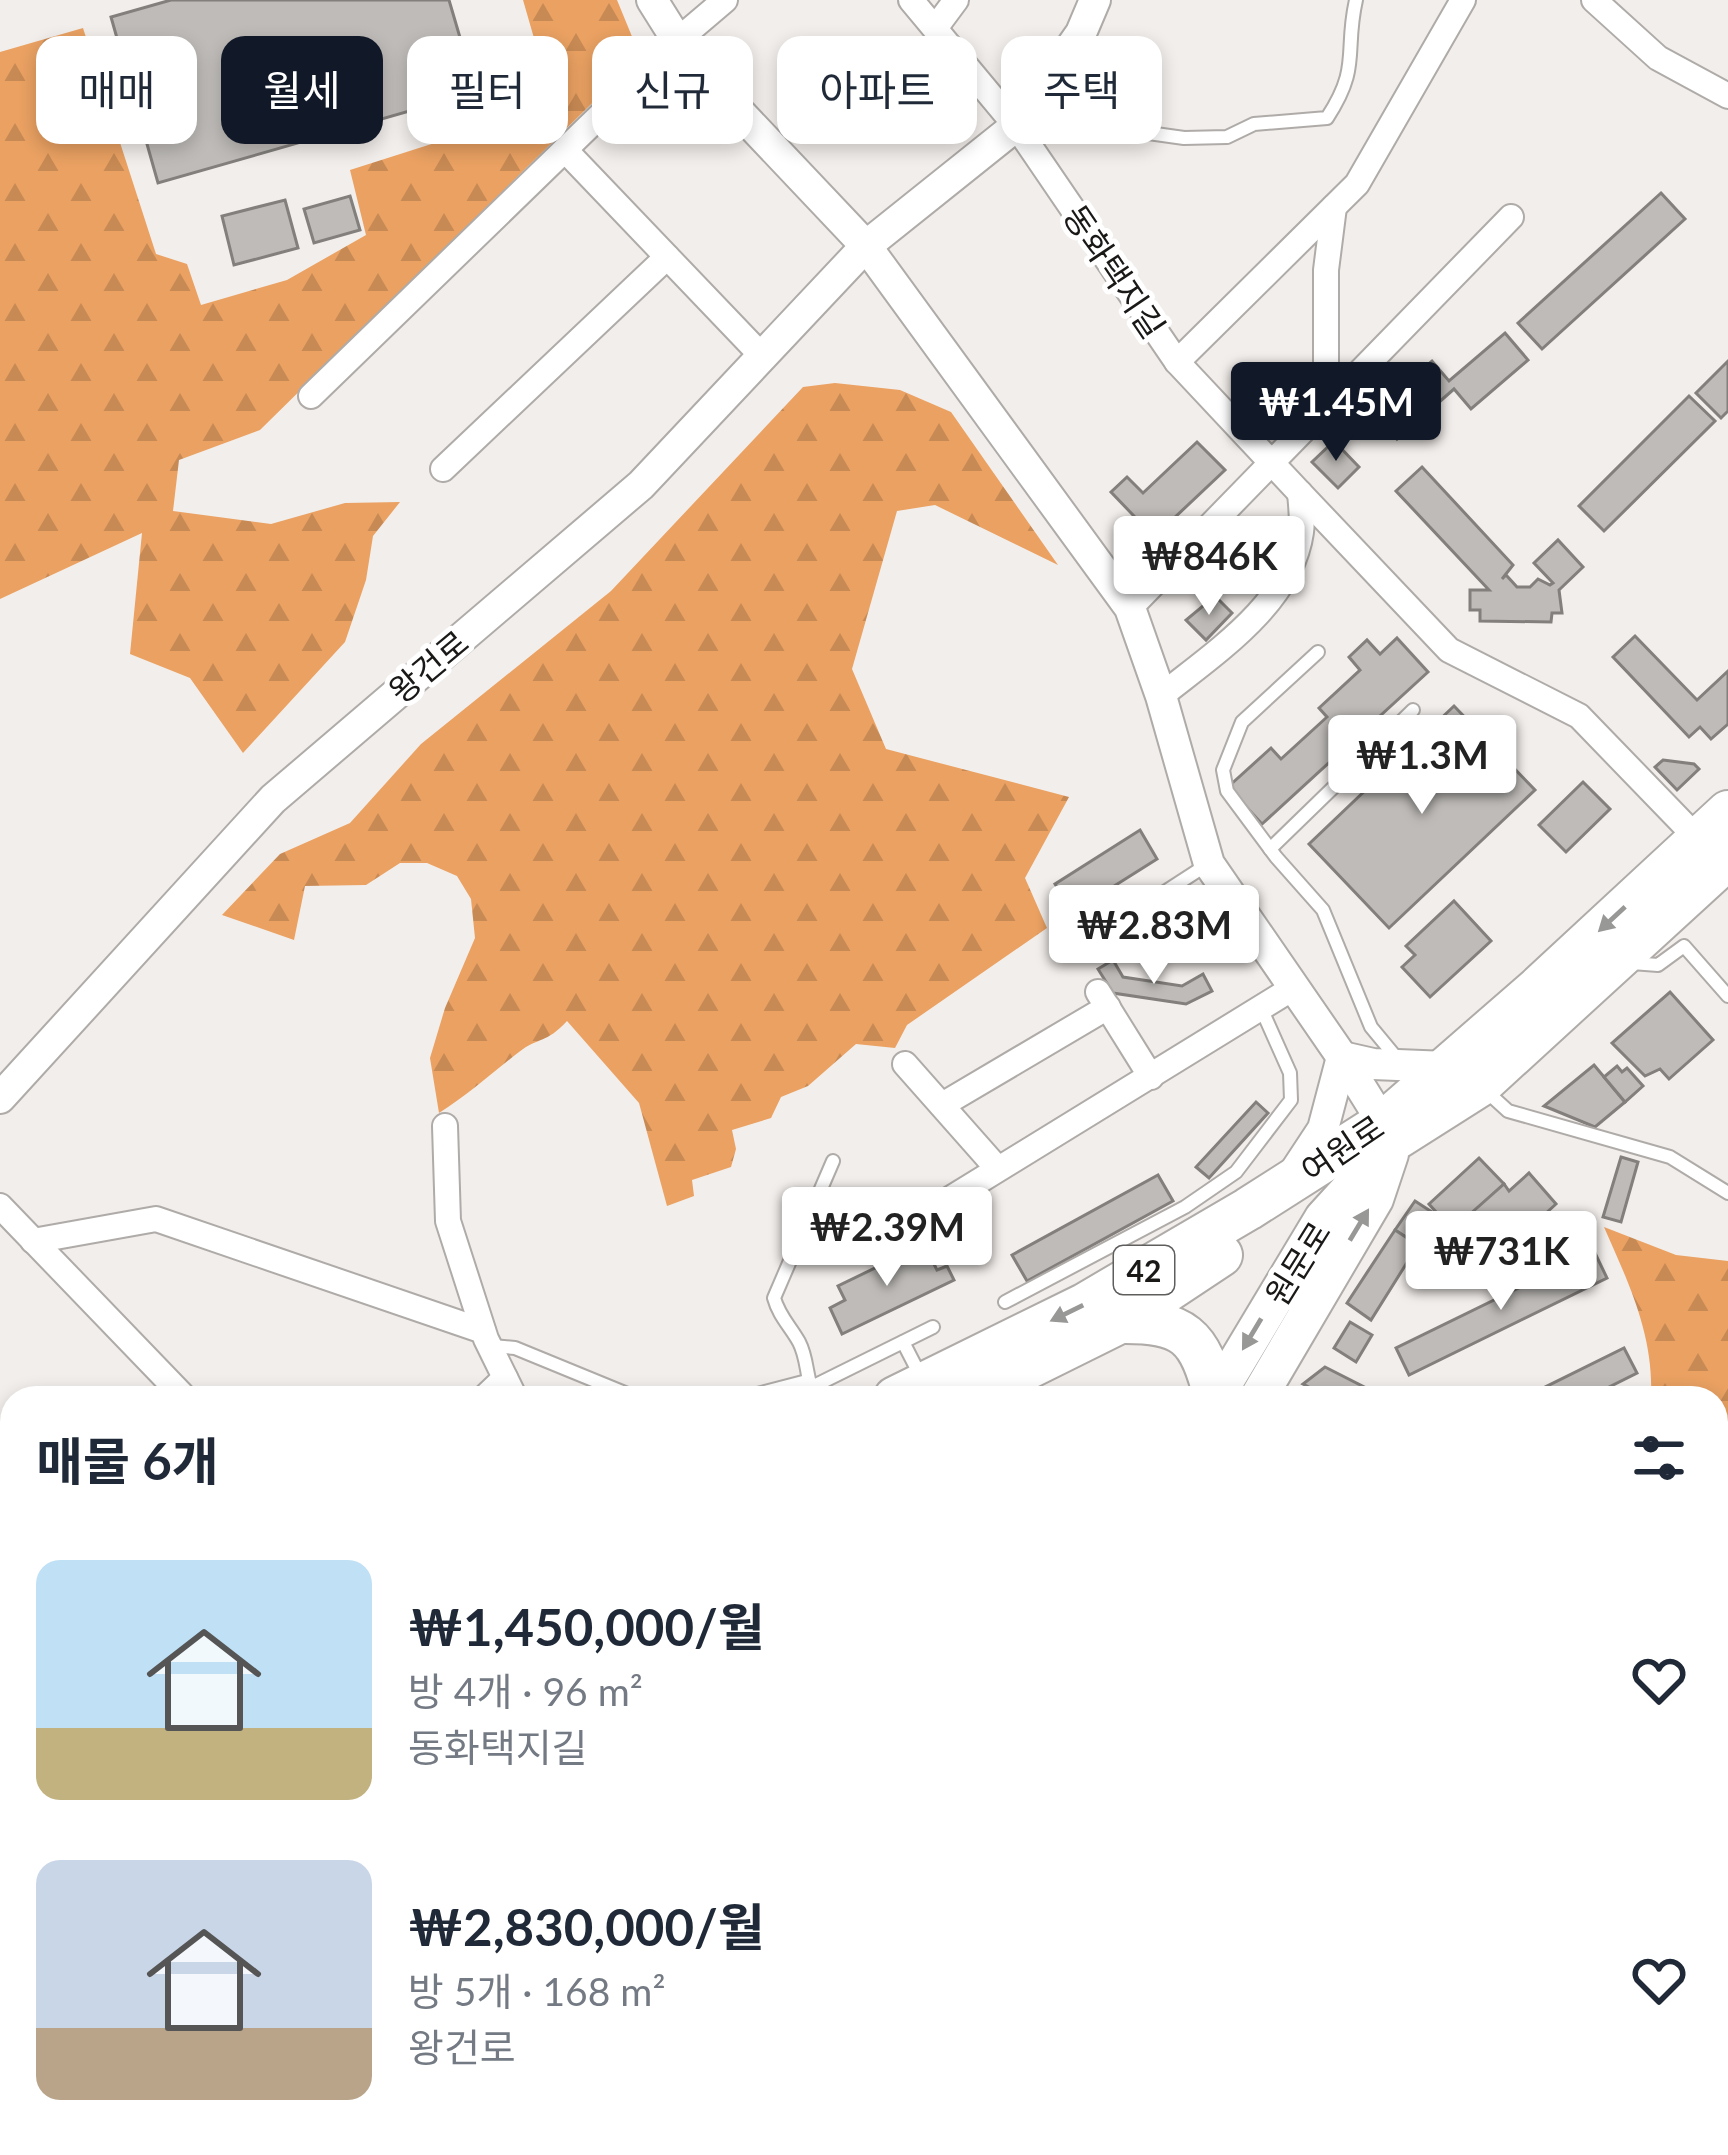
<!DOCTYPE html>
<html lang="ko">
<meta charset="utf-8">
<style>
body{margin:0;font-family:Lato,"Noto Sans KR",sans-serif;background:#f2f2f3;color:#1f2937;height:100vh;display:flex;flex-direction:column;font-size:45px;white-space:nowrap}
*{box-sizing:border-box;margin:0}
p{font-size:39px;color:#747a83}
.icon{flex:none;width:66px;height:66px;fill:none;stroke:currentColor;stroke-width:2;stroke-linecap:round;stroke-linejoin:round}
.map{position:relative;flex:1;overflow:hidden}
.sheet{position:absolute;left:0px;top:1386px;width:1728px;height:771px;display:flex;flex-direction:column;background:#fff;border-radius:36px 36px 0 0;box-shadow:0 6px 18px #0003}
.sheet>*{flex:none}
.guide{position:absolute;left:36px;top:36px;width:1656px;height:108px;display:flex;gap:24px}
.price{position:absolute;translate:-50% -102px;padding:0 27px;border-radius:12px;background:#fff;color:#222;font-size:39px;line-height:78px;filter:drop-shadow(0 3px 6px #0008)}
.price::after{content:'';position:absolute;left:50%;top:72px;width:36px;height:27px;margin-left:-18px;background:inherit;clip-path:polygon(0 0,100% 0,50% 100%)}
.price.selected{background:#111827;color:#fff}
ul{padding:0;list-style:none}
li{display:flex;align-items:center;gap:36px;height:300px;padding:0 36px}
li span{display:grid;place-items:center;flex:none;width:336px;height:240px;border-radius:24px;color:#555}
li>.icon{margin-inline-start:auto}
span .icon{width:144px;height:144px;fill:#fffc;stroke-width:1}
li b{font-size:51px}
h2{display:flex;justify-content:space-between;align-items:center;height:144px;padding:0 36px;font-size:51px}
.pill{padding:0 42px;border-radius:24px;background:#fff;box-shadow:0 6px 18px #0003;font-size:42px;line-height:108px}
.pill.selected{background:#111827;color:#fff}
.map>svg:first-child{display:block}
.forest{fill:url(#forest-firs)}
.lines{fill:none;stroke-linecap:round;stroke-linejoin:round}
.stream{stroke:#a97549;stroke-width:6}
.building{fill:#bebbb8;stroke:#827f7c;stroke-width:3}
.service-casing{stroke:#afaba8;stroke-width:16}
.minor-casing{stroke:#afaba8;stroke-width:28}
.tertiary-casing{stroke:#afaba8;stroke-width:34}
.secondary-casing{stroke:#afaba8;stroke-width:40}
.trunk-casing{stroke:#afaba8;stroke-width:46}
.motorway-casing{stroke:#afaba8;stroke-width:50}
.service{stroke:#fff;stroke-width:12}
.minor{stroke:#fff;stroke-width:24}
.tertiary{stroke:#fff;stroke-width:30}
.secondary{stroke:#fff;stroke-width:36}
.trunk{stroke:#fff;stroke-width:42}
.motorway{stroke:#fff;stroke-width:45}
.oneway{fill:#989897}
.labels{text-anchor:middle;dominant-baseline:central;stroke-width:10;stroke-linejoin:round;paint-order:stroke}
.shield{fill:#fff;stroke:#5f5e5d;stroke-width:3}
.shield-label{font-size:30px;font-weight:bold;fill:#1a1918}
.street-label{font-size:33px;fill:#1a1918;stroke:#fff}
</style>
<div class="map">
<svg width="1728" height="2155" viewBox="0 0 1728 2155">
<defs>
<pattern id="forest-firs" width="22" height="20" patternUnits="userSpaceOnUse" patternTransform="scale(3)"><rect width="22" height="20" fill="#eaa162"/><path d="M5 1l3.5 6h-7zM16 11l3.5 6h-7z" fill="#c88a54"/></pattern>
</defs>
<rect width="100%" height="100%" fill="#f2eeeb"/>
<g class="forest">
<polygon points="523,0 617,0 640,56 260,430 179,460 173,511 271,524 345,503 400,502 373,536 366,580 345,642 243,753 190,678 130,654 142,533 0,599 0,52 83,28 156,254 187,264 201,305 287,280 366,235 350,170 466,133 538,52"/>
<path d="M835,383L900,390L951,412L1058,565L935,505L897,511L852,669L886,749L1069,797L1025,878L1047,928L907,1025L895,1048L856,1044L808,1086L781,1097L771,1118L732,1130L736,1149L731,1167L692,1180L694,1196L667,1206L639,1103L567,1021C546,1044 538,1037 519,1052C492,1073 468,1095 439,1113L430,1058L445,1008L475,938L471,899L457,876L427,863H400L366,885L305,886L294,940L222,915L280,854L350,823L421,744L611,591L803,387Z"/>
<path d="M1604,1227L1676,1255L1728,1261V1583L1721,1581L1716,1590V1398H1651C1654,1335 1629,1284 1604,1227Z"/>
</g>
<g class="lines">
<polyline class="stream" points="1469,2145 1490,2155"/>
</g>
<g class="building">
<polygon points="171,0 449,0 476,92 158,183 111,17"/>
<polygon points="1661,193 1685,219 1542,349 1518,323"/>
<polygon points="350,196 360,230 314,243 304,209"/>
<polygon points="285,200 298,248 234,265 222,216"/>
<polygon points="1505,333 1528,360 1471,409 1454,389 1397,439 1373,411 1432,361 1449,381"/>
<polygon points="1728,361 1728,411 1721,418 1696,393"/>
<polygon points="1689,396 1715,421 1604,531 1579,506"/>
<polygon points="1334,441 1359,467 1338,488 1312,462"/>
<polygon points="1197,442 1225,470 1154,537 1111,492 1127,477 1143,493"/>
<polygon points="1422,467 1513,565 1502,579 1506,575 1517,587 1530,587 1538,579 1550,585 1553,583 1534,563 1558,540 1583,567 1559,590 1562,613 1552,613 1551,622 1480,621 1480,610 1470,610 1470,590 1489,590 1396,491"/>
<polygon points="1215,596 1232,613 1206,640 1186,620"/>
<polygon points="1635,636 1697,700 1728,671 1728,724 1711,739 1700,727 1689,737 1613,657"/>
<polygon points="1397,638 1428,672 1262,824 1228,787 1271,748 1281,759 1327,717 1319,708 1360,670 1349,657 1367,640 1380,654"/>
<polygon points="1454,706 1535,790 1389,928 1309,844"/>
<polygon points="1663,760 1694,764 1699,769 1677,790 1655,767"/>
<polygon points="1583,782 1610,809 1566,852 1539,825"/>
<polygon points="1140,830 1157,859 1073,912 1055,884"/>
<polygon points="1454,901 1491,941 1430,997 1402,967 1415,955 1406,946"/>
<polygon points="1113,960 1123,977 1182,986 1203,974 1212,991 1186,1004 1113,993 1098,969"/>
<polygon points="1670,992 1713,1040 1669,1079 1660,1069 1645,1076 1612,1043"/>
<polygon points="1594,1065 1625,1102 1595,1127 1544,1106"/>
<polygon points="1617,1066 1622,1072 1627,1068 1643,1086 1625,1102 1604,1077"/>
<polygon points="1256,1102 1268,1113 1209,1178 1196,1167"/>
<polygon points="1621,1157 1638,1162 1621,1222 1603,1217"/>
<polygon points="1479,1158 1504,1184 1453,1231 1429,1204"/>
<polygon points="1529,1173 1556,1204 1508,1248 1505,1245 1491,1257 1460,1223 1504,1184 1509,1191"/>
<polygon points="1158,1175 1173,1201 1027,1281 1012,1255"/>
<polygon points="1415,1201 1438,1216 1418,1245 1395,1230"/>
<polygon points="1395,1230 1418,1245 1371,1320 1347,1303"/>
<polygon points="914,1249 920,1263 931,1258 937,1270 947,1266 954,1280 842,1334 830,1308 845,1300 838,1286"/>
<polygon points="1594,1251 1607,1278 1409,1375 1396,1348"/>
<polygon points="1350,1322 1372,1335 1356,1362 1334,1348"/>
<polygon points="1624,1348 1637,1373 1587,1398 1523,1398"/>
<polygon points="1325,1367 1370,1390 1366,1398 1330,1398 1303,1384"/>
<polygon points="6,2020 12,2020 12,2054 7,2053 7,2060 0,2060 0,2034 5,2034"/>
</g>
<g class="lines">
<g class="service-casing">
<g id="service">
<path d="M1056,70L1083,82L1099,116L1111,128L1127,130L1184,138L1227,137L1254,124L1327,118C1361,66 1344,53 1356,0"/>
<polyline points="1318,652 1242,722 1223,770 1227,791 1276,857 1323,910 1371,1027 1400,1062"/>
<polyline points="1270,849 1413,710"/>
<polyline points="1100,934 1208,864"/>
<polyline points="1153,935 1223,891"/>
<polyline points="1632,963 1658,965 1684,946 1728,996"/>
<polyline points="1485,1090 1508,1111 1670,1157 1728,1193"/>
<polyline points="1005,1302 1185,1207 1236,1172 1291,1100 1290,1073 1261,1008"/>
<polyline points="903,1342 921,1377"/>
<polyline points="492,1346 515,1348 637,1398"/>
<polyline points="810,1388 933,1327"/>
<polyline points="742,1398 807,1381"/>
<path d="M816,1398C805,1380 809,1361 799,1342C790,1326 779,1316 774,1298L833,1161"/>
</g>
</g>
<g class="minor-casing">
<g id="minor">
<polyline points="911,0 1016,126 1177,362 1300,493 1449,650 1579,716 1698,839"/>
<polyline points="1594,0 1658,58 1728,96"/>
<polyline points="936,27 956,0"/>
<polyline points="565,150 762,356"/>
<polyline points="1177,362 1357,184 1463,0"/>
<polyline points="311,396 678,40 725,0"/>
<polyline points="1326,407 1326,270 1334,207"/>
<polyline points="443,469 667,257"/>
<polyline points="1130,608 1511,217"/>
<path d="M1161,696C1213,654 1291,604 1301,532C1303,520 1301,505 1300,493"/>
<polyline points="1098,992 1151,1077"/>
<polyline points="905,1064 997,1168"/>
<polyline points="942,1105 1108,1007"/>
<polyline points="445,1126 448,1221 486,1339 515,1398"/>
<polyline points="945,1202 1293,988"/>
<polyline points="0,1206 185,1398"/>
<polyline points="33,1241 156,1219 483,1331"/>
<polyline points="484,1398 505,1378"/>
<polyline points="1545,2145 1569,2155"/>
</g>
</g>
<g class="tertiary-casing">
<g id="tertiary">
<polyline points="652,0 689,59 866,246 1130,608 1161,696 1209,864 1342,1057 1383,1123"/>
<polyline points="0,1098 273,799 641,485 866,246 1016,126 1081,33 1095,0"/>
<polyline points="1294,1173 1323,1129 1342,1057 1373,1064 1447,1067"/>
<polyline points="1031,2145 1040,2155"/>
</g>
</g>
<g class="secondary-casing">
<g id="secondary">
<polyline points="1215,1398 1323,1218 1395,1139"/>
<polyline points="1258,1398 1375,1199 1390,1154"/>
<polyline points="515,2155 527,2145"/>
<polyline points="566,2155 579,2145"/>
</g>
</g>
<g class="trunk-casing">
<g id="trunk">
<polyline points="1398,1137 1480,1085 1728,858"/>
<path d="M1120,1322C1184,1321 1200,1335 1215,1397"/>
<polyline points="895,1398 1084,1305 1248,1209 1383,1123 1538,988 1728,812"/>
<polyline points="967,1398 1120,1322 1221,1255"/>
<polyline points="0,1822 12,1816"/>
<polyline points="0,1855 12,1850"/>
</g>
</g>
<g class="motorway-casing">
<g id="motorway">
<polyline points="1716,2082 1728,2068"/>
<polyline points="1682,2155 1691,2145"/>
</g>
</g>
<use href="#service" class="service"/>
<use href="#minor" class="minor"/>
<use href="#tertiary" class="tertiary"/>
<use href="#secondary" class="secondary"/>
<use href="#trunk" class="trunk"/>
<use href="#motorway" class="motorway"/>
</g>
<defs><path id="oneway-solid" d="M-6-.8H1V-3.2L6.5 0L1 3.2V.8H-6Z" transform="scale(3)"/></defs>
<g class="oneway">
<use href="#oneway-solid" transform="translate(1612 919) rotate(137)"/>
<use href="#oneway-solid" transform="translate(1359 1225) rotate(-59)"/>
<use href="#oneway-solid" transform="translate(1067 1313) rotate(154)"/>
<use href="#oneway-solid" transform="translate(1252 1334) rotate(121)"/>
</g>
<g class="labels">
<rect class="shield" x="1114" y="1246" width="60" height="48" rx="9"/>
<g class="shield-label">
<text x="1144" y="1270">42</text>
</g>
<g class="street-label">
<text transform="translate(1115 271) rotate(56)">동화택지길</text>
<text transform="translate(428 666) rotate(-40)">왕건로</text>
<text transform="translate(1342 1148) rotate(-34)">여원로</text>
<text transform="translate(1297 1263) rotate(-58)">원문로</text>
</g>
</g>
</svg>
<b class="price selected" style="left:1336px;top:464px">₩1.45M</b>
<b class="price" style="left:1209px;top:618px">₩846K</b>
<b class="price" style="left:1422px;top:817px">₩1.3M</b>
<b class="price" style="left:1154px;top:987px">₩2.83M</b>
<b class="price" style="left:887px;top:1289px">₩2.39M</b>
<b class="price" style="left:1501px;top:1313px">₩731K</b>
<div class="guide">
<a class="pill">매매</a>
<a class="pill selected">월세</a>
<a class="pill">필터</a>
<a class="pill">신규</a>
<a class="pill">아파트</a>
<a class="pill">주택</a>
</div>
<section class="sheet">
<h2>매물 6개<svg class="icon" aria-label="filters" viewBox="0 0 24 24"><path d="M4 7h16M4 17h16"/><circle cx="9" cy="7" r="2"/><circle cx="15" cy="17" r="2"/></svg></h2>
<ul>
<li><span style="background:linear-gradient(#bfe0f5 70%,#c2b280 0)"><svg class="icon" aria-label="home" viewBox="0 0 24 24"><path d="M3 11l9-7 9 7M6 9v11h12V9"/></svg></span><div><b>₩1,450,000/월</b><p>방 4개 · 96 m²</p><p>동화택지길</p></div><svg class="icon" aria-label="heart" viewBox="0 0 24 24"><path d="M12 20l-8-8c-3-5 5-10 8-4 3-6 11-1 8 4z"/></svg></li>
<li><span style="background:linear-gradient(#c9d6e8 70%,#b9a48a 0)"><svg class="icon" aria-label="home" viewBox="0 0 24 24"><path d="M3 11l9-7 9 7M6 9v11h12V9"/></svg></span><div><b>₩2,830,000/월</b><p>방 5개 · 168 m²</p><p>왕건로</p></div><svg class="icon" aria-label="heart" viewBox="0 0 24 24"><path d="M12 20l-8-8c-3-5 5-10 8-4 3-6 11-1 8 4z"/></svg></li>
</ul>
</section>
</div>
